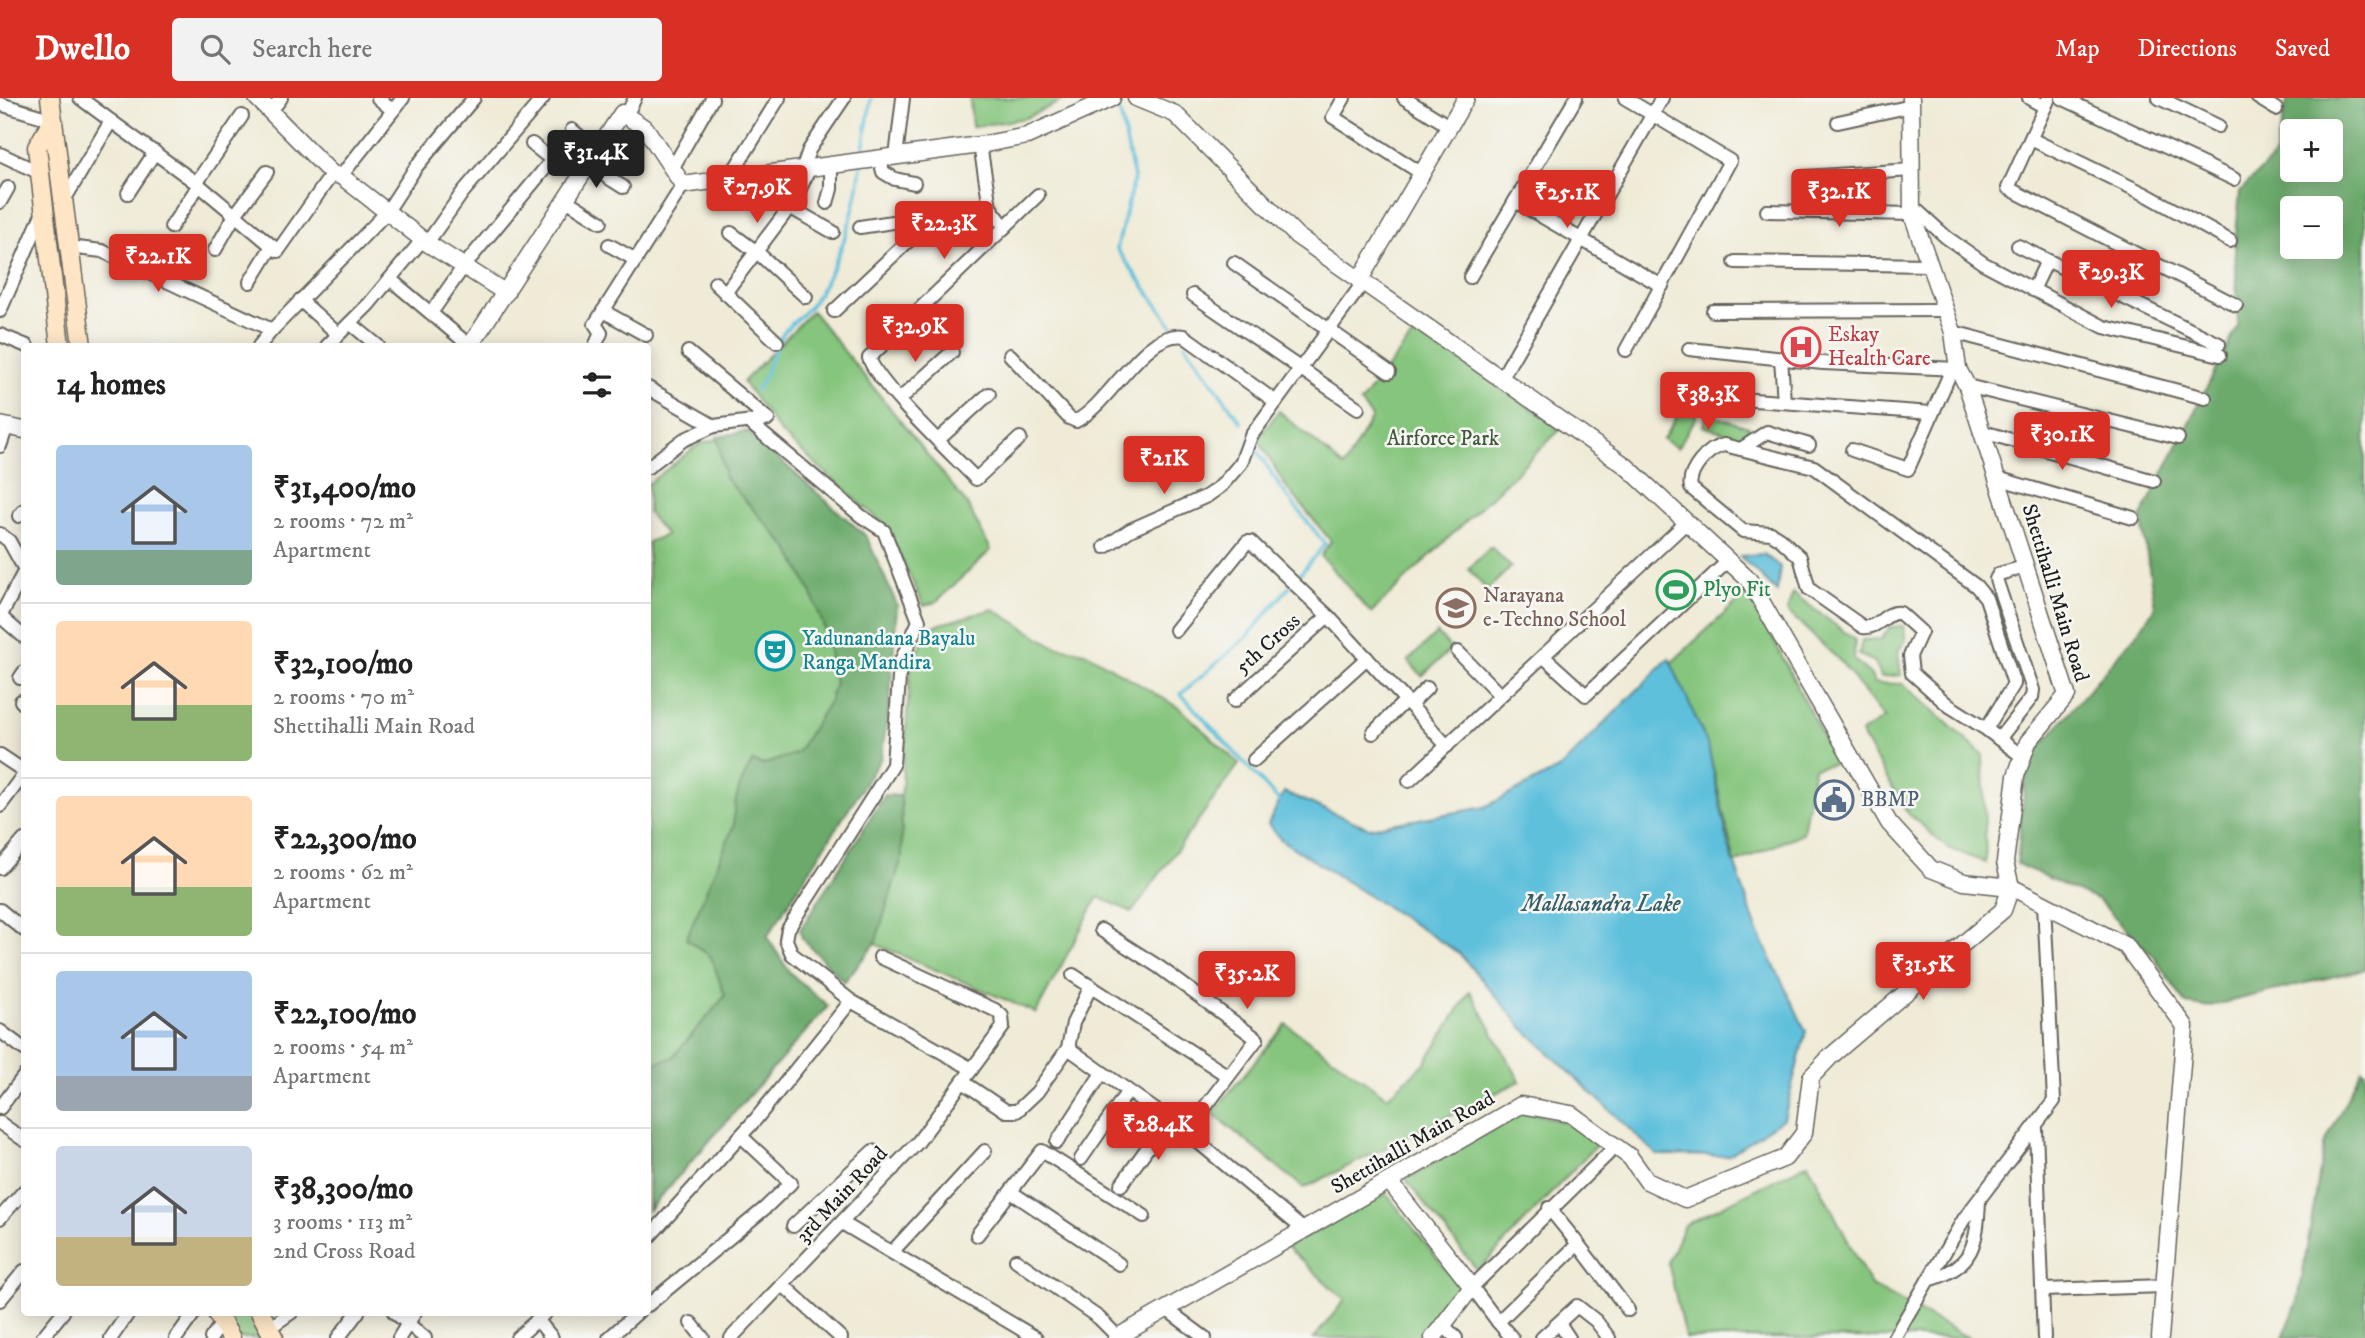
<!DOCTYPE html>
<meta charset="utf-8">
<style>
body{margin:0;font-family:"IM FELL DW Pica",serif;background:#f2f2f2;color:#222;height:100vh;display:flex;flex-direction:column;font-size:26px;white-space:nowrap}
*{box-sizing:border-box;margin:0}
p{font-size:23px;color:#767676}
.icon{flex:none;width:38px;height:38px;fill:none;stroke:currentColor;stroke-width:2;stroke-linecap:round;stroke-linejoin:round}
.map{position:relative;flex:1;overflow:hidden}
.details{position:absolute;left:21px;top:245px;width:630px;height:973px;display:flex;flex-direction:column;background:#fff;border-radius:7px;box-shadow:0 4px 18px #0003}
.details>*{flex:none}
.fabs{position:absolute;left:2280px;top:21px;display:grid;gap:14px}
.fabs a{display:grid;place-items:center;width:63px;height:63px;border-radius:7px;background:#fff;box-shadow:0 4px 18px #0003;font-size:35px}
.price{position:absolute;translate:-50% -60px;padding:0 16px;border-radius:7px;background:#d93025;color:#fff;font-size:23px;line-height:46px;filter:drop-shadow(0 2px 4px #0008)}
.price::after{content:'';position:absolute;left:50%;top:42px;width:21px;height:16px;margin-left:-10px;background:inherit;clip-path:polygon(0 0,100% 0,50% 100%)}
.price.selected{background:#222;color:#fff}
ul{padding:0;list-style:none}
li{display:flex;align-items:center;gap:21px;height:175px;padding:0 35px}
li+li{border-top:2px solid #e0e0e0}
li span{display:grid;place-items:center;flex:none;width:196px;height:140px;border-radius:7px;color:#555}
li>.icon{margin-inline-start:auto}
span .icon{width:84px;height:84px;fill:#fffc;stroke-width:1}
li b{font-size:30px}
h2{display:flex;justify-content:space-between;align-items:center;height:84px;padding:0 35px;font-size:30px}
header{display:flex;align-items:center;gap:42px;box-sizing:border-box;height:98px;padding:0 35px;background:#d93025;color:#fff}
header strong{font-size:33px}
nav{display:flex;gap:38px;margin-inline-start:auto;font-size:24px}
.search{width:490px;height:63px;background:#f2f2f2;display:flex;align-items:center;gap:18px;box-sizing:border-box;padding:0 24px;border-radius:7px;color:#767676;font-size:26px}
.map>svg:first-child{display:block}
.green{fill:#85c57d;stroke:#50704c;stroke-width:2}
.forest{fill:#6caa6c;stroke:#446344;stroke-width:2;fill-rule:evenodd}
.water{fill:#5ec0dc;stroke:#3d6e7c;stroke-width:2}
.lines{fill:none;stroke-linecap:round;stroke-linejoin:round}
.stream{stroke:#5ec0dc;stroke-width:3.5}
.minor-casing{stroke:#66645d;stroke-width:16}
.tertiary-casing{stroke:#66645d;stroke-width:19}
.secondary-casing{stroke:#66645d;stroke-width:21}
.minor{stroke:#fff;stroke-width:12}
.tertiary{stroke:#fff;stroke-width:16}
.secondary{stroke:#fde5c5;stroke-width:18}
.labels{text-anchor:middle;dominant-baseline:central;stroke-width:5;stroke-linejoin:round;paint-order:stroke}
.health-label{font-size:21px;fill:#be3a42;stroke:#f6f6f2;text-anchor:start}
.park-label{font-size:21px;fill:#41573e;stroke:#f6f6f2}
.leisure-label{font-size:21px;fill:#27864d;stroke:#f6f6f2;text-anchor:start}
.street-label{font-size:21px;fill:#1c1c1c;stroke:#f6f6f2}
.education-label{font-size:21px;fill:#785e54;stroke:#f6f6f2;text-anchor:start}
.culture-label{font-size:21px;fill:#0d838f;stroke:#f6f6f2;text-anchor:start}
.service-label{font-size:21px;fill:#4e5e75;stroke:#f6f6f2;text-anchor:start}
.water-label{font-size:23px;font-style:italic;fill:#365e69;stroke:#f6f6f2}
</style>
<header>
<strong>Dwello</strong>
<div class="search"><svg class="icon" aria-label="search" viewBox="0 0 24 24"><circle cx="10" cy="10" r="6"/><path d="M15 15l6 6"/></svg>Search here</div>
<nav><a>Map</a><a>Directions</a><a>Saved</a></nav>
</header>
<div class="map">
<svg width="2365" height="1240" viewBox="0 0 2365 1240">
<rect width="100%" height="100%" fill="#f6f6f2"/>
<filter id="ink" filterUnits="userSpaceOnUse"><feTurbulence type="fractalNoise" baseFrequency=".0143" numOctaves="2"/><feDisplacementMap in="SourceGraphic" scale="14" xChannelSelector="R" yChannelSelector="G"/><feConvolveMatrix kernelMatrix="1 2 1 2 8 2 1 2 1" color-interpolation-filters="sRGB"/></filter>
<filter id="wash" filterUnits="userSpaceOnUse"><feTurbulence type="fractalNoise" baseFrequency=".00686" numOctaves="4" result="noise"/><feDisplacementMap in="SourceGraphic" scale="28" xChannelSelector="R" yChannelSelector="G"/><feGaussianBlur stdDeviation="1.57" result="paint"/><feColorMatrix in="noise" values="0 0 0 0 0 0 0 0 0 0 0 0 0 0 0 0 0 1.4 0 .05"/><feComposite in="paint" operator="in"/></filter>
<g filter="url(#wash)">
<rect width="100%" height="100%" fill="#f0ebd7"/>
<g class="green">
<polygon points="970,0 1068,0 1026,20 972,29"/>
<polygon points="812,213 967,406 991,452 936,504 924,508 886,428 781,335 743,284"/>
<polygon points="1417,232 1561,331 1371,515 1321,458 1331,443 1285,387 1258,341 1279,313 1344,369 1372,319 1360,305"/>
<polygon points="1683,309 1697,318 1677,350 1663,341"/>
<polygon points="1707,316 1749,329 1745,341 1703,328"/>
<polygon points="747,333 866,438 897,507 889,611 881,660 767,839 790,875 828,908 648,1113 648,444 666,437 648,415 648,386 699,346"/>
<polygon points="1491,449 1511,469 1487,492 1468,471"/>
<polygon points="1749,493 1836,665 1814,670 1803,735 1735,765 1708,648 1671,565"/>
<polygon points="1793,495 1855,542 1854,562 1871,577 1874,585 1903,586 1983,657 1986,765 1946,749 1905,712 1861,635 1884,620 1841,564 1787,513"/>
<polygon points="993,511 1054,548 1085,554 1181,611 1239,666 1132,814 1098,799 1036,915 875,846 902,759 901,698 911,567 930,529"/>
<polygon points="1903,528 1906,542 1898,553 1901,577 1881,579 1875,564 1859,557 1862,542 1881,541 1890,529"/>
<polygon points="1437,535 1451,551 1422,578 1408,563"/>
<polygon points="1470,893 1520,983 1304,1090 1212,1015 1286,926 1387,999 1425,965"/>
<polygon points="1522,1012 1565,1024 1599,1044 1478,1173 1406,1082"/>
<polygon points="1808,1065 1871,1188 1969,1240 1685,1240 1668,1164 1684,1127"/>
<polygon points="1386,1095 1462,1192 1423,1240 1314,1240 1345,1202 1287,1149"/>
<polygon points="217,1215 249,1215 264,1240 232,1240"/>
</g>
<g class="forest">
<path d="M2288,0H2365V871L2206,909L2186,906L2154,859L2099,803L2017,766L2027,664L2139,533L2155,509L2141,419L2238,228L2235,145L2240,93L2274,59ZM2292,33H2331V72H2292ZM2292,110H2331V149H2292Z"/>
<path d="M747,333L866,438L897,507L889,611L881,660L767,839L790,875L828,908L649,1111L648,967L672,960L725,898L711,859L686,841L734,727C732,705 741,681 753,663L762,667L797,655L830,602L835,585L825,532L811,494L789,451L725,380L717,339Z"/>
<polygon points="885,697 901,698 902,759 875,846 844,884 802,840 800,832"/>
<polygon points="2361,972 2365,974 2365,1240 2283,1240 2298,1203 2324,1047"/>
</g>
<g class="water">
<polygon points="1764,456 1780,469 1777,494 1740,458"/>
<polygon points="1669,560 1708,648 1729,749 1757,832 1806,933 1784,1020 1728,1058 1657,1057 1522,929 1459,855 1281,742 1268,726 1284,694 1369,730 1485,709 1560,670"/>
</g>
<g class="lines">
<g class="stream">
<polyline points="1119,10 1134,80 1117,151 1177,234"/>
<polyline points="862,59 871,0"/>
<polyline points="1185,246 1241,324"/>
<path d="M756,292C771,274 771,251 784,234C793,223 806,215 814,203C840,162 856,115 861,67"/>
<polyline points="1257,352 1280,389 1325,446 1295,482"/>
<polyline points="1282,706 1181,596 1248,538 1290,488"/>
</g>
</g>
</g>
<g filter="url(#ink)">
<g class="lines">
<g class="minor-casing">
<g id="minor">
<polyline points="378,0 392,12"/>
<polyline points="1344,0 1333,19 1421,75"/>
<polyline points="1404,0 1449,28"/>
<polyline points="1625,0 1730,63 1626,252"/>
<polyline points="2029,0 2045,9 2049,0"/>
<polyline points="2062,0 2234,81"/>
<polyline points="2159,0 2218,28"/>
<polyline points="2258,0 2276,11"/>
<polyline points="0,6 53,22"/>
<polyline points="2045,9 2008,90 2236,207"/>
<polyline points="272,12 281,0"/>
<polyline points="626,18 635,0"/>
<polyline points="111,23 199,87 171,129"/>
<polyline points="1838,24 1912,8"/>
<polyline points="572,32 597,53"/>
<polyline points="2031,41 2147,97 2230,143"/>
<polyline points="980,47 990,109 1005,129"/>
<polyline points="0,56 40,75"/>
<polyline points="896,59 903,0"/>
<polyline points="880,61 883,74 895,81 914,85"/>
<polyline points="588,67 623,89"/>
<polyline points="672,71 712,1"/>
<polyline points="802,72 809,52 844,0"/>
<polyline points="341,78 403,0"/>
<polyline points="1804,79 1912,72"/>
<polyline points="739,80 833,134"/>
<polyline points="728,82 779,0"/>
<polyline points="197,84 242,18"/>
<polyline points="199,87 278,153 332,76"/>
<polyline points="128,95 155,54"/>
<polyline points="566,102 601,124"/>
<polyline points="1515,103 1662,188"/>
<polyline points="0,104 8,90"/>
<polyline points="63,104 111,23 80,0"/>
<polyline points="827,105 831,91 831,68"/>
<polyline points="1912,108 1946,139 1983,165 2104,229 2220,257"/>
<polyline points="1767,113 1912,116"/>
<polyline points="860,129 990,109"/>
<polyline points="731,135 758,155 806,199"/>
<polyline points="427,145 463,94 543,0"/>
<polyline points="609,147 636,162"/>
<polyline points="2018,148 2219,246"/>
<polyline points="69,149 102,153 272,232 259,248"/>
<polyline points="215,152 235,117 267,74"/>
<polyline points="1735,164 1930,167"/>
<polyline points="1234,165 1389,274"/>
<polyline points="1470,179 1576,0"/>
<polyline points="390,181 470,248"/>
<polyline points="250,184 272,148"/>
<polyline points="715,185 777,244"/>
<polyline points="2033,192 2047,163"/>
<polyline points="725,195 795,102 809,71"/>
<polyline points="1193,197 1358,310"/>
<polyline points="300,202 338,236"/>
<polyline points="0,213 43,114"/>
<polyline points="603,213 646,237"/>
<polyline points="834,213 936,117"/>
<polyline points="1713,213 1946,212"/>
<polyline points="431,215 464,168 552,62 532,46"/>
<polyline points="350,225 378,248"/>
<polyline points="272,232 386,115 416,69 474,0"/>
<polyline points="1953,234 2205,300"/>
<polyline points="0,237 27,248"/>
<polyline points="327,248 369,206 423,141"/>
<polyline points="595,248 601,235 595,226 683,87"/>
<polyline points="1689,251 1823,265 1958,271"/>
<polyline points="688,254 768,321"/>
<path d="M1010,257L1069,320L1076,323C1109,307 1145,231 1184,238L1276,304"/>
<polyline points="1781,260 1784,304"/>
<polyline points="1501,281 1662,0"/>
<polyline points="1967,288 2178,340"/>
<polyline points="648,290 714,328 768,321"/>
<polyline points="1726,300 1932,315"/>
<polyline points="900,301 952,254"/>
<polyline points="750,325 861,418 884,433 919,523 900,565 893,667 788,831 786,842 792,856 851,903 972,971"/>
<polyline points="1980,333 2154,383"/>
<path d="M1020,340L976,381C953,357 878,287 869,260L1038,97"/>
<polyline points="938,342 989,296"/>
<polyline points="0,348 7,328"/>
<polyline points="1741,351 1767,334 1809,347"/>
<polyline points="1852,352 1908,371 1952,271"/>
<polyline points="648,369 683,342 714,328"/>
<polyline points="1997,380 2133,420"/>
<polyline points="19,418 24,412"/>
<polyline points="1687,424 1543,558 1586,597 1728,463"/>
<polyline points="0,436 9,443 24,470"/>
<polyline points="1105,449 1130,432 1207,398 1221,388 1241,365 1251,338 1363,185"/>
<polyline points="0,518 24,539"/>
<polyline points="0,519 24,474"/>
<polyline points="1176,532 1247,444 1251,444 1328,518 1410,607 1427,590"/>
<polyline points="1458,554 1500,597"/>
<polyline points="20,580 24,574"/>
<polyline points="21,603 24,606"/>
<polyline points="1234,603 1328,518"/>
<polyline points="1410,607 1447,648"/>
<path d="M1986,631L1948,607L1912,575L1910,558L1921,534L1900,515C1885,513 1879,531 1863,529L1809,491L1800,459L1779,440L1771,435L1743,433L1691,390C1687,374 1708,350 1724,347L1814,369L1976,488L1986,500L2014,586L1986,631L2023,659"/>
<polyline points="1373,635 1406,602"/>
<polyline points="1999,641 2032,599 2033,592 1996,481 1999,476 2024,469"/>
<polyline points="0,657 24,673"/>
<polyline points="1254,662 1367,560"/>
<polyline points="1409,683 1543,558"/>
<polyline points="0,708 24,676"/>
<polyline points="0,770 24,742"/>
<polyline points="0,812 24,832"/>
<polyline points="1101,832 1159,869 1257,941 1186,1034"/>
<polyline points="1073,877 1228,978"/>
<polyline points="0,933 24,951"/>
<polyline points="1068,950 1186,1034 1304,1132"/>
<polyline points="963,984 1006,1013 1017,1013 1037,994 1068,950 1073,925 1091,888"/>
<polyline points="0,1010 24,978"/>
<polyline points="0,1025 24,1042"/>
<polyline points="2036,1031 2044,1240"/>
<polyline points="1057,1044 1102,975"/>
<polyline points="1081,1061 1128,993"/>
<polyline points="1121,1087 1168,1021"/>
<polyline points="1011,1094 1119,1166"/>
<polyline points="1549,1110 1578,1146"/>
<polyline points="0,1120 24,1093"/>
<polyline points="842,1125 1036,1240"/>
<polyline points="793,1128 873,1053 893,1071"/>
<polyline points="977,1137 1042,1053 1144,1118"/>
<polyline points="648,1140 756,1021 851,903"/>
<polyline points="893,1153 985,1053"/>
<polyline points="1016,1162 1099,1220 1119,1240"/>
<path d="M1928,1182C1974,1170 1977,1144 1979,1103"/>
<polyline points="783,1187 841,1240"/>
<polyline points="2043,1192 2164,1188"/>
<polyline points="0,1202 24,1173"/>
<polyline points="648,1207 764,1111 791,1085 741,1038"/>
<polyline points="1166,1211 1205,1240"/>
<polyline points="394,1214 425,1240"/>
<polyline points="537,1221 552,1240"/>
<polyline points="1498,1224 1472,1189 1616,1048"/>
<polyline points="691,1225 703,1240"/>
<polyline points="1559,1225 1569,1240"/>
<polyline points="1443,1227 1456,1240"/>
<polyline points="269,1230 292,1214"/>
<polyline points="42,1240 63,1214"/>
<polyline points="111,1240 129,1214"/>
<polyline points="176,1240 195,1214"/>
<polyline points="211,1240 222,1225"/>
<polyline points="338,1240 358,1214"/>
<polyline points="399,1240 415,1214"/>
<polyline points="517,1240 546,1214"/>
<polyline points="609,1240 638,1214"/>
<polyline points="731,1240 918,1044 1003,929 1002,918 995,912 880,859"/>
<polyline points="1512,1240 1498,1224 1578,1146 1628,1212"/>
<polyline points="1542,1240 1577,1208 1596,1223 1609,1240"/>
<polyline points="1894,1240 1964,1121 2054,1003 2044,806"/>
</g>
</g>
<g class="tertiary-casing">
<g id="tertiary">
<polyline points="257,0 332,76 341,78 427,145 506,195"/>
<polyline points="1136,0 1175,16 1297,138 1626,368 1749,482 1889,725 1931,771 1964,784 2011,789 2126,848 2185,928 2160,1240"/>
<polyline points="1359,183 1466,0"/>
<polyline points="470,248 622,15 646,31 683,87 980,47 1027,38 1112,0"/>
<polyline points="0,327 24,332"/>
<polyline points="1389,1083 1472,1189 1433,1240"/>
<polyline points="1116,1240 1521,1007 1571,1016 1630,1059 1647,1083 1685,1101 1785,1060 1804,1035 1811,979 1831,958 2003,812 2011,789 2005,764 2016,678 2028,644 2067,597 1967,288 1958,271 1953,234 1912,116 1911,0"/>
</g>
</g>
<g class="secondary-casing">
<g id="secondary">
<polyline points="50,0 82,248"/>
<polyline points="53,22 37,49 60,248"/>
<polyline points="216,1214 231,1240"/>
<polyline points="260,1214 274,1240"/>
</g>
</g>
<use href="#minor" class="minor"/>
<use href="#tertiary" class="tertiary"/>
<use href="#secondary" class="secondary"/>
</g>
</g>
<defs>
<g id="hospital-ring" transform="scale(2.0125)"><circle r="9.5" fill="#f6f6f2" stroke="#e0444e" stroke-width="1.5"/><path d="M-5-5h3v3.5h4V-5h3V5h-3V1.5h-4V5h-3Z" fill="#e0444e"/></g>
<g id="stadium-ring" transform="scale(2.0125)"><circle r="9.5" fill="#f6f6f2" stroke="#2e9e5b" stroke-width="1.5"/><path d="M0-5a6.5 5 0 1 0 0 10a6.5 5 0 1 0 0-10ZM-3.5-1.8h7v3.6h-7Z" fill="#2e9e5b"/></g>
<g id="school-ring" transform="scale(2.0125)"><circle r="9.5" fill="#f6f6f2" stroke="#8d6e63" stroke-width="1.5"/><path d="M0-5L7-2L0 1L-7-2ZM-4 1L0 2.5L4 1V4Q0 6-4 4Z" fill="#8d6e63"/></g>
<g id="theatre-ring" transform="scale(2.0125)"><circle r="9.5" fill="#f6f6f2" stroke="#0f9aa8" stroke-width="1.5"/><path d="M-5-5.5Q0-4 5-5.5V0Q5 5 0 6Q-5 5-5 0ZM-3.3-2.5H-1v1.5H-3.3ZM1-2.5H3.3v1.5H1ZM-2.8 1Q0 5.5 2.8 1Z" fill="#0f9aa8"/></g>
<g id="civic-ring" transform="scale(2.0125)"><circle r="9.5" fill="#f6f6f2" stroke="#5c6f8a" stroke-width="1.5"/><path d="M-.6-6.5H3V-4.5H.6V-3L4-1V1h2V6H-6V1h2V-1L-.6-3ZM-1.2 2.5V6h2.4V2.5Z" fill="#5c6f8a"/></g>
</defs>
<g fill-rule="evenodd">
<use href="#hospital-ring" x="1801" y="249"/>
<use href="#stadium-ring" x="1676" y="492"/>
<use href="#school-ring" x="1456" y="510"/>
<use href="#theatre-ring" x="775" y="553"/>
<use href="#civic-ring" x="1834" y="702"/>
</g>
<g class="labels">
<g class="health-label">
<text x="1828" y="237">Eskay<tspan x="1828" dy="24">Health Care</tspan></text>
</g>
<g class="park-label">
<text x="1443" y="341">Airforce Park</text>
</g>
<g class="leisure-label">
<text x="1703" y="492">Plyo Fit</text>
</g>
<g class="street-label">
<text transform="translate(2055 495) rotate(73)">Shettihalli Main Road</text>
<text transform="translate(1268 546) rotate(-42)">5th Cross</text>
<text transform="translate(1413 1045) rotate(-30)">Shettihalli Main Road</text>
<text transform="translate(842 1097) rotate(-47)">3rd Main Road</text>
</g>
<g class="education-label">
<text x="1483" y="498">Narayana<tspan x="1483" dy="24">e-Techno School</tspan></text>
</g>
<g class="culture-label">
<text x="802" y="541">Yadunandana Bayalu<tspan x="802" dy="24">Ranga Mandira</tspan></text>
</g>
<g class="service-label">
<text x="1861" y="702">BBMP</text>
</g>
<g class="water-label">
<text x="1601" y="806">Mallasandra Lake</text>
</g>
</g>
</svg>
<div class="fabs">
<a>+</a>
<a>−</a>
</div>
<b class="price selected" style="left:596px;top:92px">₹31.4K</b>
<b class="price" style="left:757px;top:127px">₹27.9K</b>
<b class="price" style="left:1839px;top:131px">₹32.1K</b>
<b class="price" style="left:1567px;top:132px">₹25.1K</b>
<b class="price" style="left:944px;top:163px">₹22.3K</b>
<b class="price" style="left:158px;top:196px">₹22.1K</b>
<b class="price" style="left:2111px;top:212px">₹29.3K</b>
<b class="price" style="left:915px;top:266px">₹32.9K</b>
<b class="price" style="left:1708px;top:334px">₹38.3K</b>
<b class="price" style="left:2062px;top:374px">₹30.1K</b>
<b class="price" style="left:1164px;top:398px">₹21K</b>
<b class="price" style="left:1923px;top:904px">₹31.5K</b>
<b class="price" style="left:1247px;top:913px">₹35.2K</b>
<b class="price" style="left:1158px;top:1064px">₹28.4K</b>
<section class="details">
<h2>14 homes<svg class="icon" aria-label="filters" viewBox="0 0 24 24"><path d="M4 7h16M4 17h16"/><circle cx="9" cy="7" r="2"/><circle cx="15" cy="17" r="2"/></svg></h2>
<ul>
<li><span style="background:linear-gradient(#a9c7e8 75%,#7fa58c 0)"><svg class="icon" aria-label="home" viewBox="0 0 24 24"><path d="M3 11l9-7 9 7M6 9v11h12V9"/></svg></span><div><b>₹31,400/mo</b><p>2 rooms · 72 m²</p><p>Apartment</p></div></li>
<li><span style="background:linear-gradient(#ffd9b3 60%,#8fb573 0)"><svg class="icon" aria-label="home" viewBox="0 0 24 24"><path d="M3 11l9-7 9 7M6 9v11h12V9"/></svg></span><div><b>₹32,100/mo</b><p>2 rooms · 70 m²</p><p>Shettihalli Main Road</p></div></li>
<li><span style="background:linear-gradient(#ffd9b3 65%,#8fb573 0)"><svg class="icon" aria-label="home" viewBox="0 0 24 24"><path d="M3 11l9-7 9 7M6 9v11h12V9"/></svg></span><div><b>₹22,300/mo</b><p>2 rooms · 62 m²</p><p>Apartment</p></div></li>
<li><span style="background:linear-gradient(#a9c7e8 75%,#9aa5b1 0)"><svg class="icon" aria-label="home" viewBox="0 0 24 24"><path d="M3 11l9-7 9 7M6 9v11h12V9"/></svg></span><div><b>₹22,100/mo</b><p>2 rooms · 54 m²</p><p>Apartment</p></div></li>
<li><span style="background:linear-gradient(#c9d6e8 65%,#c2b280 0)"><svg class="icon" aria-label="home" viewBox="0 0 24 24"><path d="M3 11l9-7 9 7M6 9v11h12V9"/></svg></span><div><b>₹38,300/mo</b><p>3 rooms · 113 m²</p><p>2nd Cross Road</p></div></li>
</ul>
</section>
</div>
